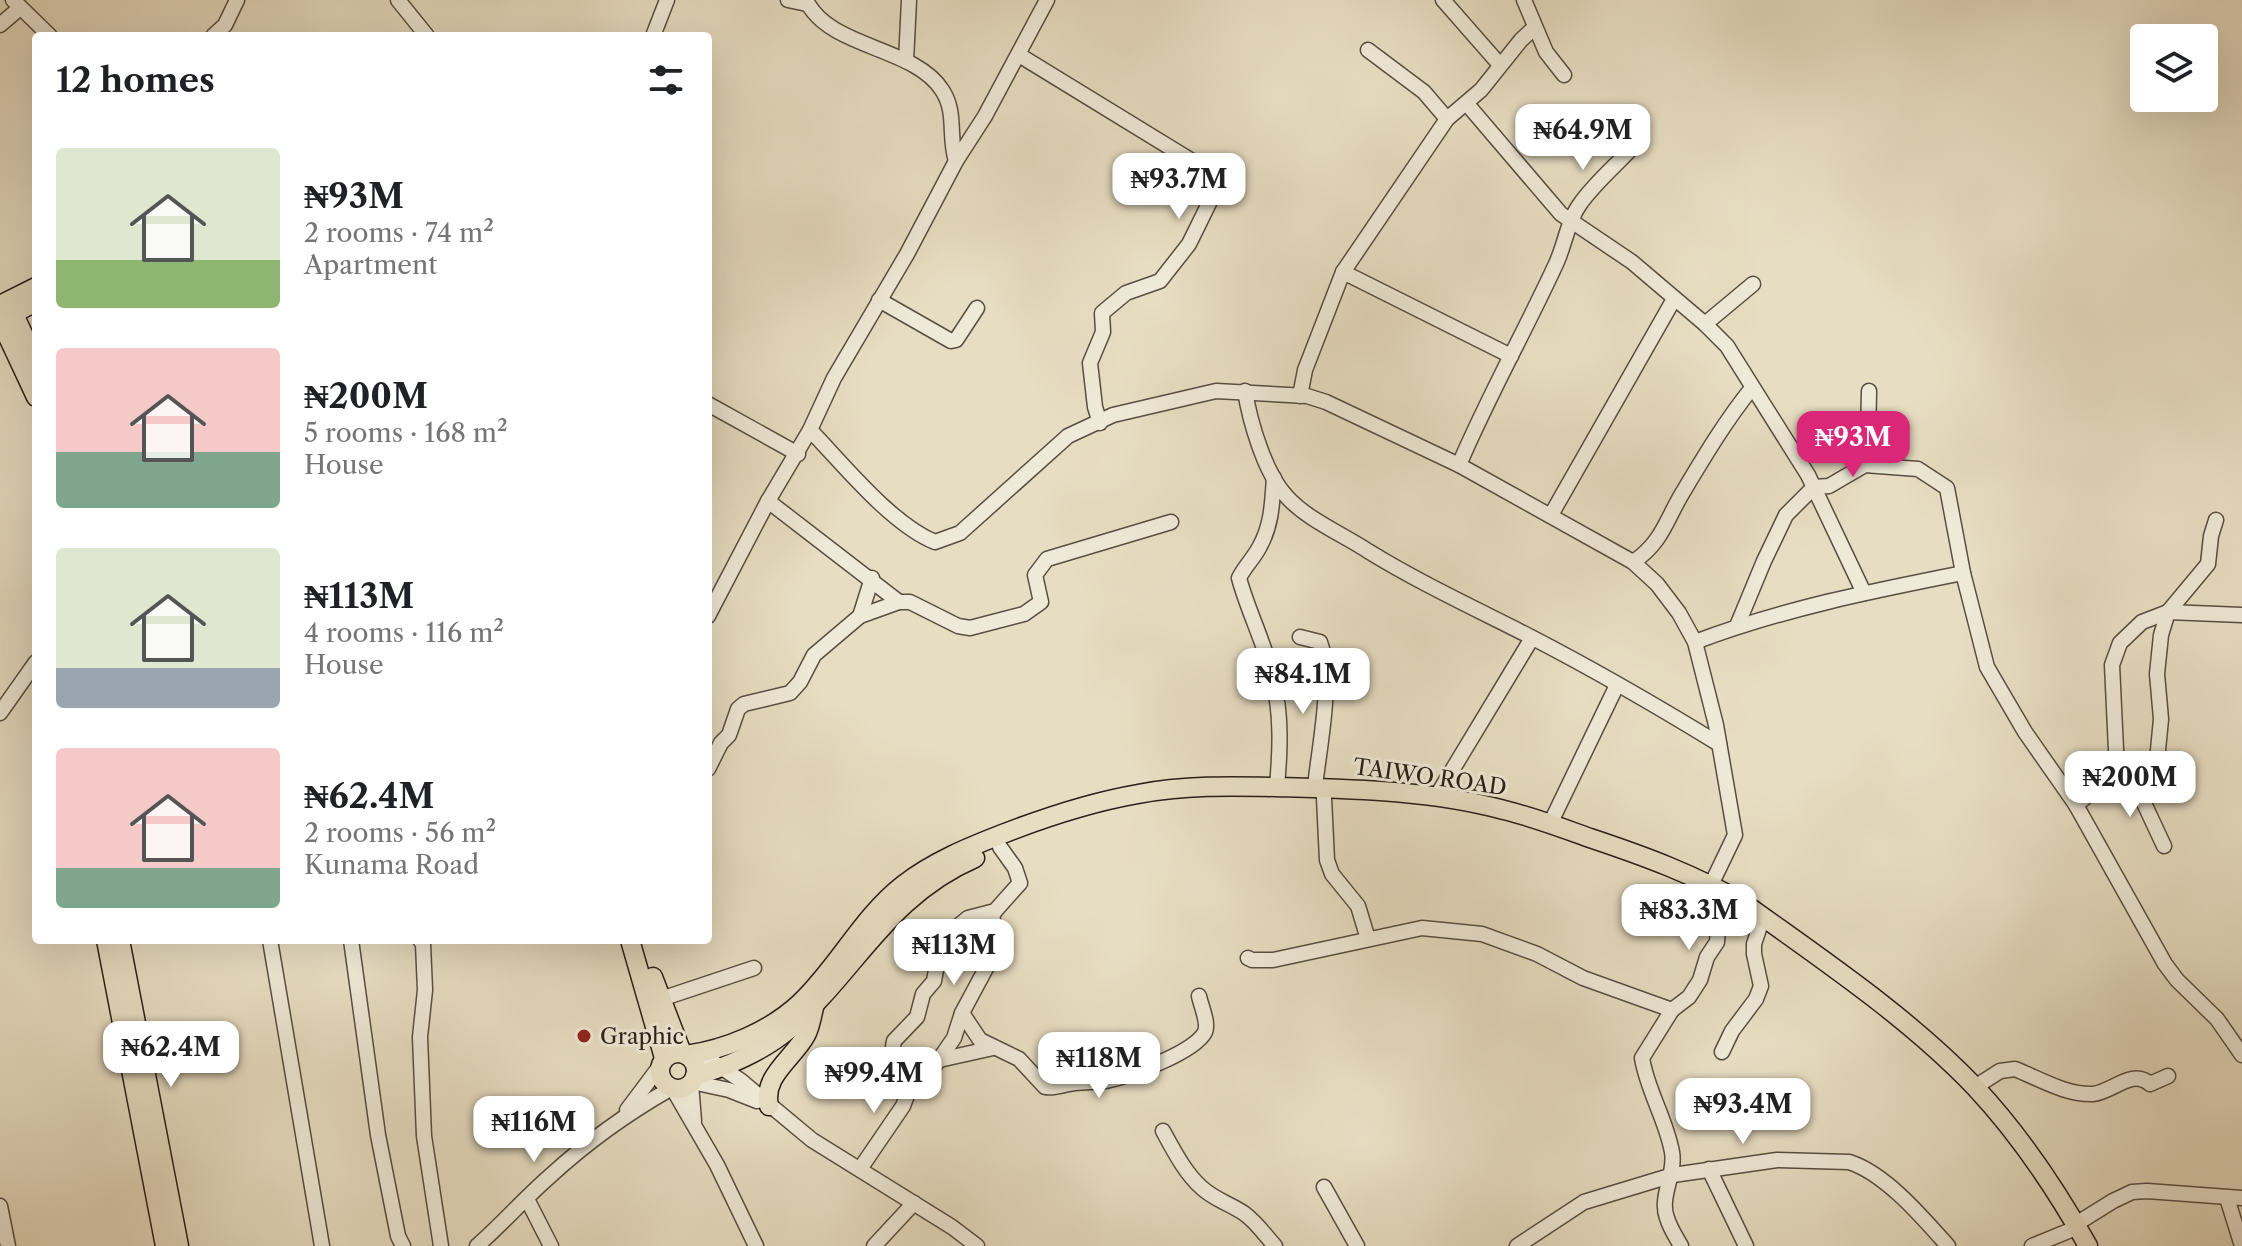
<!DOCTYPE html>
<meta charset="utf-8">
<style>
body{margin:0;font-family:"Libre Caslon Text",serif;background:#f2f2f2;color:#202124;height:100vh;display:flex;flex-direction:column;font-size:30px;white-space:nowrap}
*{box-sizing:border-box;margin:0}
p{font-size:26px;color:#757577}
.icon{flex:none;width:44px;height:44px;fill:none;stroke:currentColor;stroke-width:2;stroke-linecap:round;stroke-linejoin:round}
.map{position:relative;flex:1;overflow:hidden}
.panel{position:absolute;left:32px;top:32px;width:680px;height:912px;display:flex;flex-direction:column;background:#fff;border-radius:8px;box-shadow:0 8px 32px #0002}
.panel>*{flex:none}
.buttons{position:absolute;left:2130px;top:24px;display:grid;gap:16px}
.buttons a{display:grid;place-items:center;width:88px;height:88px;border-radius:8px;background:#fff;box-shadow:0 8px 32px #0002;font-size:40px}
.price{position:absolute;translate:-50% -68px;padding:0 18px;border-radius:16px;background:#fff;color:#222;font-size:26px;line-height:52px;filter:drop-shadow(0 2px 4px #0008)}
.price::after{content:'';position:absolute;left:50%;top:48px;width:24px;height:18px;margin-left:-12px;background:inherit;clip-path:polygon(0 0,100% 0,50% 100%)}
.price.current{background:#db2777;color:#fff}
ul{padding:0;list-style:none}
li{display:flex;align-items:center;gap:24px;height:200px;padding:0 24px}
li span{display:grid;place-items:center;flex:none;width:224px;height:160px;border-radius:8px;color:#555}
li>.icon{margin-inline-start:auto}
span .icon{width:96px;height:96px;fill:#fffc;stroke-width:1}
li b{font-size:34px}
h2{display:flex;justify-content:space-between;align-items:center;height:96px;padding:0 24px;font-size:34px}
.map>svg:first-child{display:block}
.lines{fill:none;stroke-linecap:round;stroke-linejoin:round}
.minor-casing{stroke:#584e42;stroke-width:17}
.major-casing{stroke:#291f18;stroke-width:21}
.minor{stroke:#efe9d7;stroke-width:14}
.major{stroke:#e7ddc2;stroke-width:18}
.poi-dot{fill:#8f2418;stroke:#efe9d7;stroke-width:3}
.labels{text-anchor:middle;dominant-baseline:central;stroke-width:6;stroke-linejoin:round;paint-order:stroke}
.street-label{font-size:22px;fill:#291f18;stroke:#efe9d7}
.poi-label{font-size:22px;fill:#291f18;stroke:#efe9d7;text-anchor:start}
</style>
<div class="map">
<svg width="2242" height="1246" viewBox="0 0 2242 1246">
<rect width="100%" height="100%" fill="#e7ddc2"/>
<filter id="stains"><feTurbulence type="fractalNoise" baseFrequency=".0025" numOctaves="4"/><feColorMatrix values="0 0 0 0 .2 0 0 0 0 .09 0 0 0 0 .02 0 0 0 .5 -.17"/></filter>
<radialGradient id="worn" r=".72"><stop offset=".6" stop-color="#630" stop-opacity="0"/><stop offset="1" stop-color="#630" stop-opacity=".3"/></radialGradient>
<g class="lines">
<g class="minor-casing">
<g id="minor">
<polyline points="13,0 50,36"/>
<polyline points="398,0 427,36"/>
<polyline points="788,0 807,4"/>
<path d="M806,0C829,49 914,46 942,90C957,112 948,137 956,161"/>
<polyline points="1443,0 1500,65"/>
<polyline points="1524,0 1546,52 1564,75"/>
<polyline points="0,25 20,8"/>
<polyline points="213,36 225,25 237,0"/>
<polyline points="653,36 667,0"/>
<polyline points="1368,50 1424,92 1447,119"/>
<polyline points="1019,55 1210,172 1217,187 1189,244 1160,281 1126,293 1102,313 1103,332 1090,363 1095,407 1100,423"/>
<polyline points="906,61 909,0"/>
<polyline points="1467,104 1561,214 1632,262 1705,324 1727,346 1808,475 1864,593"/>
<polyline points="1343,272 1511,356"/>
<polyline points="879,300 951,341 956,340 977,308"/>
<polyline points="1705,324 1753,284"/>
<path d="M1245,391C1250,422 1265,474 1287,497C1308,520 1342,534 1368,551C1420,583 1474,608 1529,636C1593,669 1657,706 1719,744"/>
<polyline points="1869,391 1868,441 1865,465 1918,469 1947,488 1963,573 1987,667 2025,732 2076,805 2165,964 2177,980 2217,1019 2242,1055"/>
<polyline points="1300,396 1305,370 1343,272 1447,119 1481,90 1521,40 1534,28"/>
<polyline points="708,404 798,454"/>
<path d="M810,430C844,465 891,524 935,542L960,533L1068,436L1113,415L1216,391L1307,396L1326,402L1459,465L1633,562L1657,584L1679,613L1695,642L1716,725L1735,835L1711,885"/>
<path d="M1459,465C1488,397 1524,333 1555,266C1565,246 1567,222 1580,204C1594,184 1614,167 1630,150"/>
<path d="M1274,478C1272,503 1272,524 1260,546C1254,558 1245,566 1239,578C1248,612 1266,645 1273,680C1282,716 1280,751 1277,787"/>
<polyline points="768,501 899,602"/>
<polyline points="1551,515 1674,299"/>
<path d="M1633,562C1662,543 1666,520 1683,492C1704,457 1726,420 1752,388"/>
<polyline points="708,616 768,501 810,430 834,378 907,254 956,161 985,116 1047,0"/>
<polyline points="860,616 872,578"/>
<polyline points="1737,626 1764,561 1786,515 1814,487 1829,486 1865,465"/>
<path d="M1300,637L1320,642C1334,678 1319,747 1315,787"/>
<path d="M1695,642C1782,609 1872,591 1963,573"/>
<polyline points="0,713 36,662"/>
<polyline points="708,769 721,743 729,735 738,709 744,704 790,693 800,682 814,655 860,616 899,602 910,602 958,626 970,628 1024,614 1041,602 1035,575 1047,559 1171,522"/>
<path d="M2117,771C2131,780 2143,779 2156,771L2161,719L2157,674L2161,635L2168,612L2208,564L2211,536L2216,520"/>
<polyline points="2138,777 2143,801 2164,846"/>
<polyline points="1436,797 1532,638"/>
<polyline points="1324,798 1327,860 1332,874 1358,906 1368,939"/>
<polyline points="2076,805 2117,771 2112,665 2120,643 2142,622 2168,612 2242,615"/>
<polyline points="1550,824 1617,685"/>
<polyline points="270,940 322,1246"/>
<polyline points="351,940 378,1135 398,1236 403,1246"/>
<polyline points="420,940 423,944 425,990 420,1037 424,1136 441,1246"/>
<polyline points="1248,958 1252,960 1273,960 1422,928 1482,934 1537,954 1583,978 1672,1010"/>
<polyline points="661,999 754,968"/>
<path d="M962,1013L980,1040L1019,1059L1045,1087C1055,1089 1064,1084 1075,1083C1085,1082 1096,1082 1106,1081C1129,1076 1194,1053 1205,1032C1209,1023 1201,1006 1199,996"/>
<polyline points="1722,1052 1732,1031 1756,999 1761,986 1754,954 1754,944 1760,926"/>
<polyline points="700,1053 740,1080 812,1140 952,1227 977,1246"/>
<polyline points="939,1060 993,1048"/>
<polyline points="692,1082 729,1090 757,1101"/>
<polyline points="691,1084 694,1121"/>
<path d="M915,1084C899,1071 889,1062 894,1041L917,1017L923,994L934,981L938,959L951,932L968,918L995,911L1020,883L1015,868L1000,847"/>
<path d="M1975,1087L2000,1071L2015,1069C2040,1079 2066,1095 2093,1094C2113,1092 2132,1068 2150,1084L2168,1076"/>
<polyline points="673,1089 717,1165 756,1246"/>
<polyline points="627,1110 660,1066"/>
<path d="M1163,1131C1174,1151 1185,1173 1202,1188C1215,1200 1231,1204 1245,1214C1257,1223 1265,1235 1275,1246"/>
<polyline points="860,1169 903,1106 909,1090 929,1074 954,1038 962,1013 999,944 992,916 995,911"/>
<polyline points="1709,1169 1746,1246"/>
<polyline points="1324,1187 1357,1246"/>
<polyline points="2227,1198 2242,1246"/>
<polyline points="527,1199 551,1246"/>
<polyline points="0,1206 8,1246"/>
<polyline points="2076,1224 2113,1201 2132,1192 2147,1191 2242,1198"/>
<path d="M477,1246C502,1224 524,1199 549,1177C586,1143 626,1114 670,1089"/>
<polyline points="874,1246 914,1203"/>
<path d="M1517,1246L1584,1202L1673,1175L1777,1160L1849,1162C1885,1173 1923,1218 1948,1246"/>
<path d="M1681,1246C1676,1237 1670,1228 1667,1218C1659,1197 1676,1174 1672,1152C1666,1119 1647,1090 1642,1058L1672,1010L1689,997L1700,980L1707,957L1717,942L1720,902"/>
<polyline points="2032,1246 2071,1230"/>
</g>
</g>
<g class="major-casing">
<g id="major">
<polyline points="3,304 14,314 36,362"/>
<polyline points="0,305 36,287"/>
<polyline points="3,319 36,302"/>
<polyline points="0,320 36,397"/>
<polyline points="106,940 165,1246"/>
<polyline points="120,940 179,1246"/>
<polyline points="630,940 664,1058"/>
<polyline points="653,977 682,1053"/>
<circle cx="678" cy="1071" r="18"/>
<path d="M686,1055C727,1049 770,1031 800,1003C838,967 862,917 903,885C934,861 969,847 1005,833C1049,816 1092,802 1138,794C1183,785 1231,786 1276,787C1352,789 1430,790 1504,810C1533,817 1562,828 1590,838C1644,856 1696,875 1745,904C1824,961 1908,1017 1975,1087C2020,1135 2056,1189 2088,1246"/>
<path d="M695,1076C727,1067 763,1051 788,1030C857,970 887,896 975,858"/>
<path d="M769,1106C762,1076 793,1059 806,1035C811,1026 812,1014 815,1004"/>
</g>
</g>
<use href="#minor" class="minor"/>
<use href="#major" class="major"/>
</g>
<circle class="poi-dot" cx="584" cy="1036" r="8"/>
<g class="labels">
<g class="street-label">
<text transform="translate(1430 777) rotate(8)">TAIWO ROAD</text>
</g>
<g class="poi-label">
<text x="600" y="1036">Graphic</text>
</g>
</g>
<rect width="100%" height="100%" filter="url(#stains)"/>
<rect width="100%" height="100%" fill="url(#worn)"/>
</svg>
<div class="buttons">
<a><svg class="icon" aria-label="layers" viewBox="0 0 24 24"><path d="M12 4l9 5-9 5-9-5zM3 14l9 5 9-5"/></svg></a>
</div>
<b class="price" style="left:1583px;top:172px">₦64.9M</b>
<b class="price" style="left:1179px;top:221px">₦93.7M</b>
<b class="price current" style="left:1853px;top:479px">₦93M</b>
<b class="price" style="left:1303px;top:716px">₦84.1M</b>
<b class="price" style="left:2130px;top:819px">₦200M</b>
<b class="price" style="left:1689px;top:952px">₦83.3M</b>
<b class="price" style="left:954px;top:987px">₦113M</b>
<b class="price" style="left:171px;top:1089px">₦62.4M</b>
<b class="price" style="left:1099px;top:1100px">₦118M</b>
<b class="price" style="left:874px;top:1115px">₦99.4M</b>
<b class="price" style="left:1743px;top:1146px">₦93.4M</b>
<b class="price" style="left:534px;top:1164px">₦116M</b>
<section class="panel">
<h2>12 homes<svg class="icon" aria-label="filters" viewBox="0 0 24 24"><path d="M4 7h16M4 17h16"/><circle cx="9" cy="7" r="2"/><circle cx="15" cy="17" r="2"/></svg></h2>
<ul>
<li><span style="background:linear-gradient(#dfe7d0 70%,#8fb573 0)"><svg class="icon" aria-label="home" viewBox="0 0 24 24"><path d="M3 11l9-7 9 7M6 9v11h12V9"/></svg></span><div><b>₦93M</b><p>2 rooms · 74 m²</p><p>Apartment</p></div></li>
<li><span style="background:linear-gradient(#f6c9c9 65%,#7fa58c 0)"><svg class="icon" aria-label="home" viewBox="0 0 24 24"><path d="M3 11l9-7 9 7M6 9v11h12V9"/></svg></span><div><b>₦200M</b><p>5 rooms · 168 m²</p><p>House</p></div></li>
<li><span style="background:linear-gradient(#dfe7d0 75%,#9aa5b1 0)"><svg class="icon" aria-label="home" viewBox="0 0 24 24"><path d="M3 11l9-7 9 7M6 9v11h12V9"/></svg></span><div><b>₦113M</b><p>4 rooms · 116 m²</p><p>House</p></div></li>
<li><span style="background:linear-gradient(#f6c9c9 75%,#7fa58c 0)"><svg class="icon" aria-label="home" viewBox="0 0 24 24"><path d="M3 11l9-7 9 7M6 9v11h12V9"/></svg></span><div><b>₦62.4M</b><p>2 rooms · 56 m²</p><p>Kunama Road</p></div></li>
</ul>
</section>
</div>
